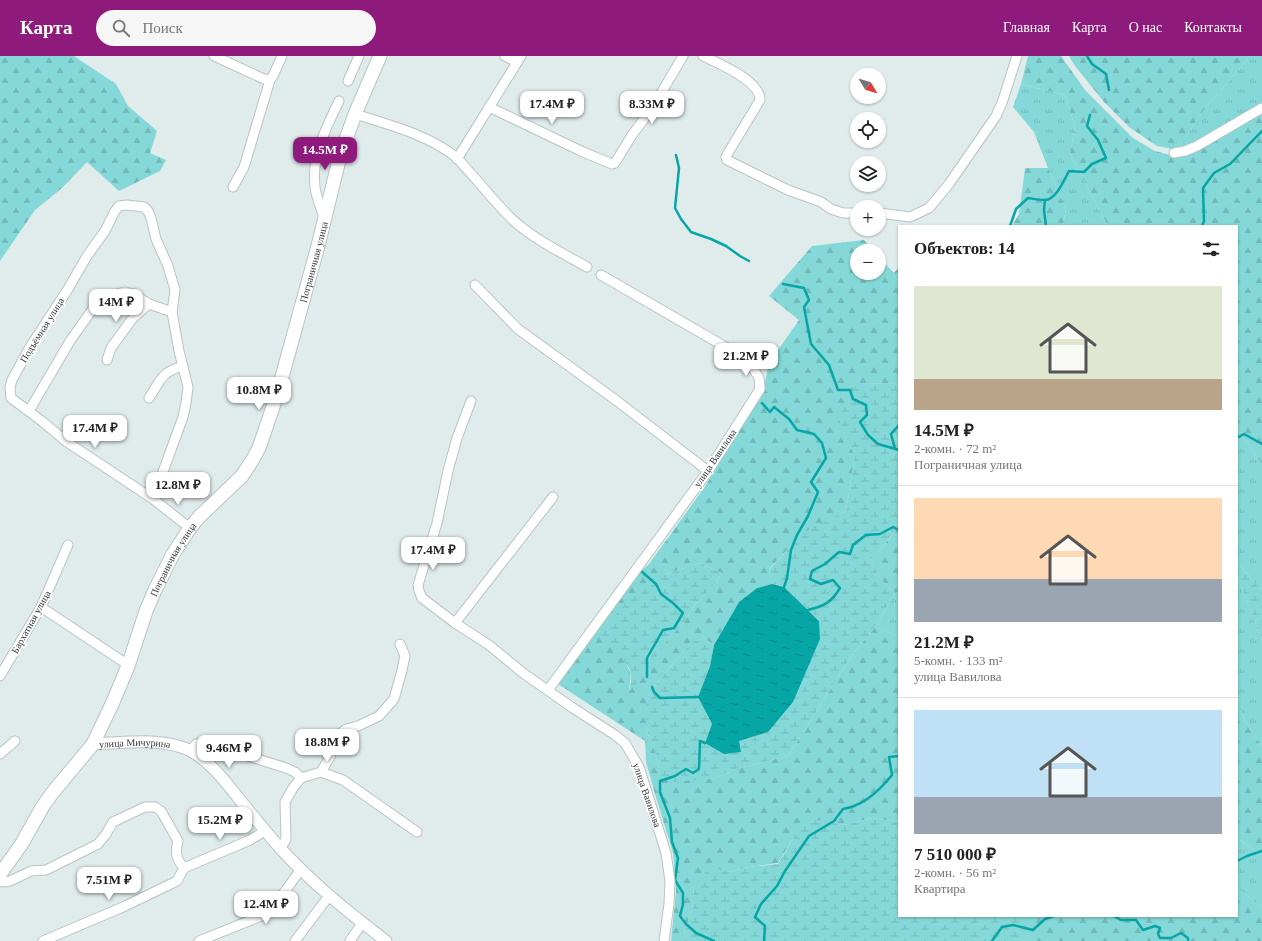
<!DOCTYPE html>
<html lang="ru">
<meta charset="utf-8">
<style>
body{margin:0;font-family:"Times New Roman",serif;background:#f6f6f6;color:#202124;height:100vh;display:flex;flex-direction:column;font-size:15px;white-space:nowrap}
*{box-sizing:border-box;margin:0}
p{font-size:13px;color:#757577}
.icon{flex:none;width:22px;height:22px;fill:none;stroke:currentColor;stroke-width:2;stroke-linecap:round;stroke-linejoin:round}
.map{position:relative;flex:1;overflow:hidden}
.drawer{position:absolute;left:898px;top:169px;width:340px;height:692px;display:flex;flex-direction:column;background:#fff;border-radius:0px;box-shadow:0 1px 3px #0004}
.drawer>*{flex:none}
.needle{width:26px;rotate:128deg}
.controls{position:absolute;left:850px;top:12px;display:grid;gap:8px}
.controls a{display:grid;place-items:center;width:36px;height:36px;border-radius:50%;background:#fff;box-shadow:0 1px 3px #0004;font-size:20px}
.price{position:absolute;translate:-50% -34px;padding:0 9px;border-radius:8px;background:#fff;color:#222;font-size:13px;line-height:26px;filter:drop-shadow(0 1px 2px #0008)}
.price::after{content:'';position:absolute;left:50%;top:24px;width:12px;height:9px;margin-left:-6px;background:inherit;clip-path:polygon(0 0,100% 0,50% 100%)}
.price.selected{background:#8e1a7b;color:#fff}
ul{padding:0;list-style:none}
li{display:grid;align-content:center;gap:8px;height:212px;padding:0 16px}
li+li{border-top:1px solid #e0e0e0}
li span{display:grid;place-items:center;height:124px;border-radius:0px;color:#555}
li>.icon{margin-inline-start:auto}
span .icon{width:72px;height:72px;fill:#fffc;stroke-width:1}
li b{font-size:17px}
h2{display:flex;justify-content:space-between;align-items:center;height:48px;padding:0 16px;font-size:17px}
header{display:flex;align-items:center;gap:24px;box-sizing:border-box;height:56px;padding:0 20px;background:#8e1a7b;color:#fff}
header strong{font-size:19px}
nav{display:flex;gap:22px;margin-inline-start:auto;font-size:14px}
.search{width:280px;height:36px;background:#f6f6f6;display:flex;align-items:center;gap:10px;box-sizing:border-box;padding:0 14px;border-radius:22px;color:#757577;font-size:15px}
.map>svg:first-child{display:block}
.grass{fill:url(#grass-tufts)}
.forest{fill:url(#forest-firs);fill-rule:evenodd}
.wetland{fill:url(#wetland-marsh)}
.water{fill:url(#water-ripples)}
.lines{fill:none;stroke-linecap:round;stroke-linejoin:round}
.stream{stroke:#07a6a6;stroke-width:2.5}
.minor-casing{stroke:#b8c4c4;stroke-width:11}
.tertiary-casing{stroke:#b8c4c4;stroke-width:13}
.secondary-casing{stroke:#b8c4c4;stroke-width:15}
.minor{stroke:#fff;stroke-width:9}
.tertiary{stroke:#fff;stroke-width:11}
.secondary{stroke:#fff;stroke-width:13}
.labels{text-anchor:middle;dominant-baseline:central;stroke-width:3.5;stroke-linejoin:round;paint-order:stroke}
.street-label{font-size:10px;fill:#333838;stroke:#fff}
</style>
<header>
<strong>Карта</strong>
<div class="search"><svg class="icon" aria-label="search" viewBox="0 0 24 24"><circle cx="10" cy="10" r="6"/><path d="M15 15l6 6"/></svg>Поиск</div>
<nav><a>Главная</a><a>Карта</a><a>О нас</a><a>Контакты</a></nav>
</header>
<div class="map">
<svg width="1262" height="885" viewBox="0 0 1262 885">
<defs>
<pattern id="grass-tufts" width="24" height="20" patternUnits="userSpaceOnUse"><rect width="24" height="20" fill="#84d8d7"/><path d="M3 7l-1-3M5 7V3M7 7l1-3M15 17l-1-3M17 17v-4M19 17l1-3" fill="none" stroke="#72bab9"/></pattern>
<pattern id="forest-firs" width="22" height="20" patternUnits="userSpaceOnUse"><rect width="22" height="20" fill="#84d8d7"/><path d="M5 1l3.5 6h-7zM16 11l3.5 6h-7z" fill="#72bab9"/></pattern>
<pattern id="wetland-marsh" width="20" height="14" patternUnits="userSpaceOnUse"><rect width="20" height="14" fill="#84d8d7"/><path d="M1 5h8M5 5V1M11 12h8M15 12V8" fill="none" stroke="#72bab9"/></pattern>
<pattern id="water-ripples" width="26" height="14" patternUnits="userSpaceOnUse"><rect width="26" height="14" fill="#07a6a6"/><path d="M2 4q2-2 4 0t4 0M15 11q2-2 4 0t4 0" fill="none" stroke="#098888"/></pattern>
</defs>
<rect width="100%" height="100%" fill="#e0ecec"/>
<g class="grass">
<polygon points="1250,0 1262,0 1262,48 1200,84 1178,94 1199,60"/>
<polygon points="1021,28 1065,39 1075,71 1070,98 1108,170 1063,170 1066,152 1048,112 1034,76 1013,51"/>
<polygon points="1237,373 1262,408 1262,534 1237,506"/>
<polygon points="1237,520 1262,585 1262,690 1250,673 1237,648"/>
<polygon points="899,536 899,581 875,571 895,537"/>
<polygon points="1237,782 1262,800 1262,851 1237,832"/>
</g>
<g class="forest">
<polygon points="0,0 74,0 116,28 128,50 157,75 150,97 166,104 160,115 119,135 87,106 62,132 35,154 0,205"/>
<polygon points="1028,0 1061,0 1085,34 1133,82 1155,95 1174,100 1192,98 1262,54 1262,408 1237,373 1237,170 1108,170 1070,98 1075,71 1065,39 1021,28"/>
<polygon points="1069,0 1250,0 1199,60 1178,94 1157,90 1129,71 1104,46 1075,10"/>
<polygon points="1025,112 1048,112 1066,152 1063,170 1012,170 1019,158"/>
<path d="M864,184L874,195H857V217H879V201L894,217L899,211V327L857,328L843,376L855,399L846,455L802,478L769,513L772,528L757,532L739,546L714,589L704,582L692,586L665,617L648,640L646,673L653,689L661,720L700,723L715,722L739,712L788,700L852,599L875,571L899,581V766L872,762L844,769L814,764L796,777L778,807L749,811L728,816L694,829L692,854L684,877L687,885H671L676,835L673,797L655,738L646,706L645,685L558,628L591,581L637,519L649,508L704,432L763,335L769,307L799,264L769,240L812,190ZM699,507L722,517L711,533L695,549L684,566L670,581L629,635L631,618L625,605L664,519Z"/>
<polygon points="899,471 899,536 895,537 883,526 870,505"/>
<polygon points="1237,648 1250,673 1262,690 1262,800 1237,782"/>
<polygon points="1237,832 1262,851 1262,885 1021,885 1030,880 1020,860 1237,860"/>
</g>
<g class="wetland">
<polygon points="899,327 899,471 870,505 883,526 895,537 875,571 852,599 788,700 739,712 715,722 675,726 661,720 653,689 646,673 646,654 648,640 665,617 692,586 704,582 714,589 710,610 698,641 712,668 705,687 741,696 738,685 768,676 819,565 784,531 772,528 769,514 802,477 846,455 855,399 843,376 837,358 857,328"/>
<polygon points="1237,506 1262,534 1262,585 1237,520"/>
<path d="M699,507L722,517L711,533L695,549L684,566L670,581L641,622L629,636C630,631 632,623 631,617C626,602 610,591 600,579L628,544L664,519Z"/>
<polygon points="872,762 899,766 899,860 1020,860 1032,868 1030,880 1021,885 687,885 684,877 692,854 694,829 711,810 728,816 749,811 778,808 796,777 814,763 844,769"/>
</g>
<polygon class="water" points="772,528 784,531 819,565 820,583 793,646 768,676 739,685 741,696 724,698 705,687 712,668 698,641 710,610 714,589 739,546 757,532"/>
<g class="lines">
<g class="stream">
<polyline points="1087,0 1092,8 1106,18 1109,34"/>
<polyline points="676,99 679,112 675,152 681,163 691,176 711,183 726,190 740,200 749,205"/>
<polyline points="1045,144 1044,154 1046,170"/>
<path d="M1010,170L1016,153L1028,142C1034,143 1039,144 1045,144C1056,144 1064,124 1069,115L1084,116L1092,108L1106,102L1098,84L1087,70L1090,59"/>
<polyline points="1202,170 1204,165 1203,132 1214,117 1230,108 1262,75"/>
<polyline points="783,228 804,232 809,244 804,251 811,288 829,309 838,334 850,334 853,343 866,349 867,359 860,366 868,379 878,388 899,394"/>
<polyline points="762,347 770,356 774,351 789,363 797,374 814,378 822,387 826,402 811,426 818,436 808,460 797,479 791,494 787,522 784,531"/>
<polyline points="1237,380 1239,381 1244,378 1262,388"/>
<polyline points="895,393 891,378 899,369"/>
<polyline points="641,515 656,528 661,538 673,547 683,557 674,572 663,574 647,602 647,621"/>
<path d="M808,554C824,550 831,547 840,532L833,524L821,528L810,523L812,515L825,508L839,496L850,498L853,489L866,479L880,478L893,471L899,474"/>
<polyline points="652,631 654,636 660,642 698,641"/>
<polyline points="705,687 700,685 699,713 693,717 686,713 675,720 660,725 660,736 670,762 672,786 678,802 675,824 683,837 683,848 680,860 686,868 696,877 714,885"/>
<polyline points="1237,805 1247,800 1262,795"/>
<polyline points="1114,860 1121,864 1136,864 1143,874 1155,870 1160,872 1158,878 1160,882 1171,882 1181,877 1188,882 1188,885"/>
<path d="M764,885L765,870L755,861L761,848L777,830L785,815L809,780L834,765L843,753C863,750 880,734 892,719L889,701L899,700"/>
<polyline points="992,885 1002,871 1013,869 1033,874 1045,863 1054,860"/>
</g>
<g class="minor-casing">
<g id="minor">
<polyline points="214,0 264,23 270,24 273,20 282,0"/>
<polyline points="505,0 517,6"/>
<path d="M703,0C718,7 761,25 760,44L728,97L726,101L727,104L788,134L821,146L831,153L843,157H857"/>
<polyline points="348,25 359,0"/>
<polyline points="489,51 583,96 612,108 615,107 632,79 653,51 683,0"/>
<path d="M355,58C387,68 432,80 458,103C463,108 468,115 474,121C487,136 500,152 515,166C536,184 562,197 587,211"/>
<polyline points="1174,97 1185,95 1197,90 1262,52"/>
<polyline points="457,103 521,0"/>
<polyline points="233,131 244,111 270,24"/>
<polyline points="879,157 910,161 929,152 949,128 996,60 1002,47 1017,0"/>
<path d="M324,161C321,152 316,141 315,131C311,101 326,72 339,45"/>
<polyline points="475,229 518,273 617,345 708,415"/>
<polyline points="107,304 111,292 132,263 149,248"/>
<path d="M149,342C161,324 161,316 183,310"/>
<polyline points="471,345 457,382 448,415 437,467 418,529 419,535 422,542 455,567 489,589 523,617 573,652 615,679 625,687 639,711 666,797 670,825 669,848 664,885"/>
<polyline points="29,355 70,285 92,254 108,240 125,236 134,238 149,248 172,256"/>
<polyline points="153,443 183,361 186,347 188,331 179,295 172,256 175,234 168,210 156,183 151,162 148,155 144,151 127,149 119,150 115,155 105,175 87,200 68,233 30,291 12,324 10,331 11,342 43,366 67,386 153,443 190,472"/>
<polyline points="41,551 128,609"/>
<polyline points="455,567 553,441"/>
<polyline points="0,620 41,551 68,489"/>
<polyline points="548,634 708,415 760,333 759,322 748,304 601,219"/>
<polyline points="190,695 196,688 207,687 286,712 295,716 301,722"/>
<polyline points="0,698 15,685"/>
<polyline points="321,716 330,701 337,680 346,673 358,670 379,660 394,643 402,614 405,600 400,588"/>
<polyline points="281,792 286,783 285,746 293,732 301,722 321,716 343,724 417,776"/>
<path d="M0,825L3,826L10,825L31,815L46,814L98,788L106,778L113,766L145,751H155L161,755L178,785C175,796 176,803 184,812"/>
<polyline points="43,885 123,851 177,825 184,812 250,784 265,775"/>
<polyline points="199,885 266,858 286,834 301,813"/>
<polyline points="295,885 329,840"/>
<polyline points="350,885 362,867"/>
</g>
</g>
<g class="tertiary-casing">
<g id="tertiary">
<path id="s1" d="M93,688C122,687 161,681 189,694C210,705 226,726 240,744C253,760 266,776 279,791C312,827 348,856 386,885"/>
</g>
</g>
<g class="secondary-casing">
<g id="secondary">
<path id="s2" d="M0,818L21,789L43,750L53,736L93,688L113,646L128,610L146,555L155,534L173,498L190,472L199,461L242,420L253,403L259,392L277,339L318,190L340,100L355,58L380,0"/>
</g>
</g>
<use href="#minor" class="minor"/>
<use href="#tertiary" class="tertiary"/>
<use href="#secondary" class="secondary"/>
</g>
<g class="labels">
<g class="street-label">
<text stroke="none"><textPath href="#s2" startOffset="698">Пограничная улица</textPath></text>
<text transform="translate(42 274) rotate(-58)">Подъёмная улица</text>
<text transform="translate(715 402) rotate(-56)">улица Вавилова</text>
<text stroke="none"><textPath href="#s2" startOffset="362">Пограничная улица</textPath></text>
<text transform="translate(31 566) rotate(-61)">Бархатная улица</text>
<text stroke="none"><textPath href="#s1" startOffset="42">улица Мичурина</textPath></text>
<text transform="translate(647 739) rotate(71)">улица Вавилова</text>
</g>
</g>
</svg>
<div class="controls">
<a><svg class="needle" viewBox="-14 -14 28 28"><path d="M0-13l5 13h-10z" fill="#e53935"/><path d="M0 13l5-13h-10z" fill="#757577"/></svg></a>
<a><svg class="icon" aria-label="locate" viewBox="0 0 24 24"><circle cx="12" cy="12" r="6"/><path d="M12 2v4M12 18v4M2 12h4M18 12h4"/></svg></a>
<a><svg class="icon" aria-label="layers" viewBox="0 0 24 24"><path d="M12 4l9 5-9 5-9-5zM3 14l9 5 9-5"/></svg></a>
<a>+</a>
<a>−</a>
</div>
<b class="price" style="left:552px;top:69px">17.4M ₽</b>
<b class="price" style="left:652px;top:69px">8.33M ₽</b>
<b class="price selected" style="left:325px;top:115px">14.5M ₽</b>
<b class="price" style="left:116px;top:267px">14M ₽</b>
<b class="price" style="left:746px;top:321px">21.2M ₽</b>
<b class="price" style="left:259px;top:355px">10.8M ₽</b>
<b class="price" style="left:95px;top:393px">17.4M ₽</b>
<b class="price" style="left:178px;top:450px">12.8M ₽</b>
<b class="price" style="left:433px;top:515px">17.4M ₽</b>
<b class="price" style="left:327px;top:707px">18.8M ₽</b>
<b class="price" style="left:229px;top:713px">9.46M ₽</b>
<b class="price" style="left:220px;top:785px">15.2M ₽</b>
<b class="price" style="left:109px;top:845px">7.51M ₽</b>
<b class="price" style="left:266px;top:869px">12.4M ₽</b>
<section class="drawer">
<h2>Объектов: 14<svg class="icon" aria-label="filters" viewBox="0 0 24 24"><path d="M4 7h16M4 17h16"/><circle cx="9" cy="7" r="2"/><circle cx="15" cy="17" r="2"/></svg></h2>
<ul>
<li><span style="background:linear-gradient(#dfe7d0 75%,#b9a48a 0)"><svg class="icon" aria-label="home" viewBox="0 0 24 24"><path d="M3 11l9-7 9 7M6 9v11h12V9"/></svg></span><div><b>14.5M ₽</b><p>2-комн. · 72 m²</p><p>Пограничная улица</p></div></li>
<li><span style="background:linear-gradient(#ffd9b3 65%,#9aa5b1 0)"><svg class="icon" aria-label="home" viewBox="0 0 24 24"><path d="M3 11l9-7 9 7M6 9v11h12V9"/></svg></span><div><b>21.2M ₽</b><p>5-комн. · 133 m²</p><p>улица Вавилова</p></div></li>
<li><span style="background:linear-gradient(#bfe0f5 70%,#9aa5b1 0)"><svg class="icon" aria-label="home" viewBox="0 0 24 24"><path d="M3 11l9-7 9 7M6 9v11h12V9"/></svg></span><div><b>7 510 000 ₽</b><p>2-комн. · 56 m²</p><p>Квартира</p></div></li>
</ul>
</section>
</div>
